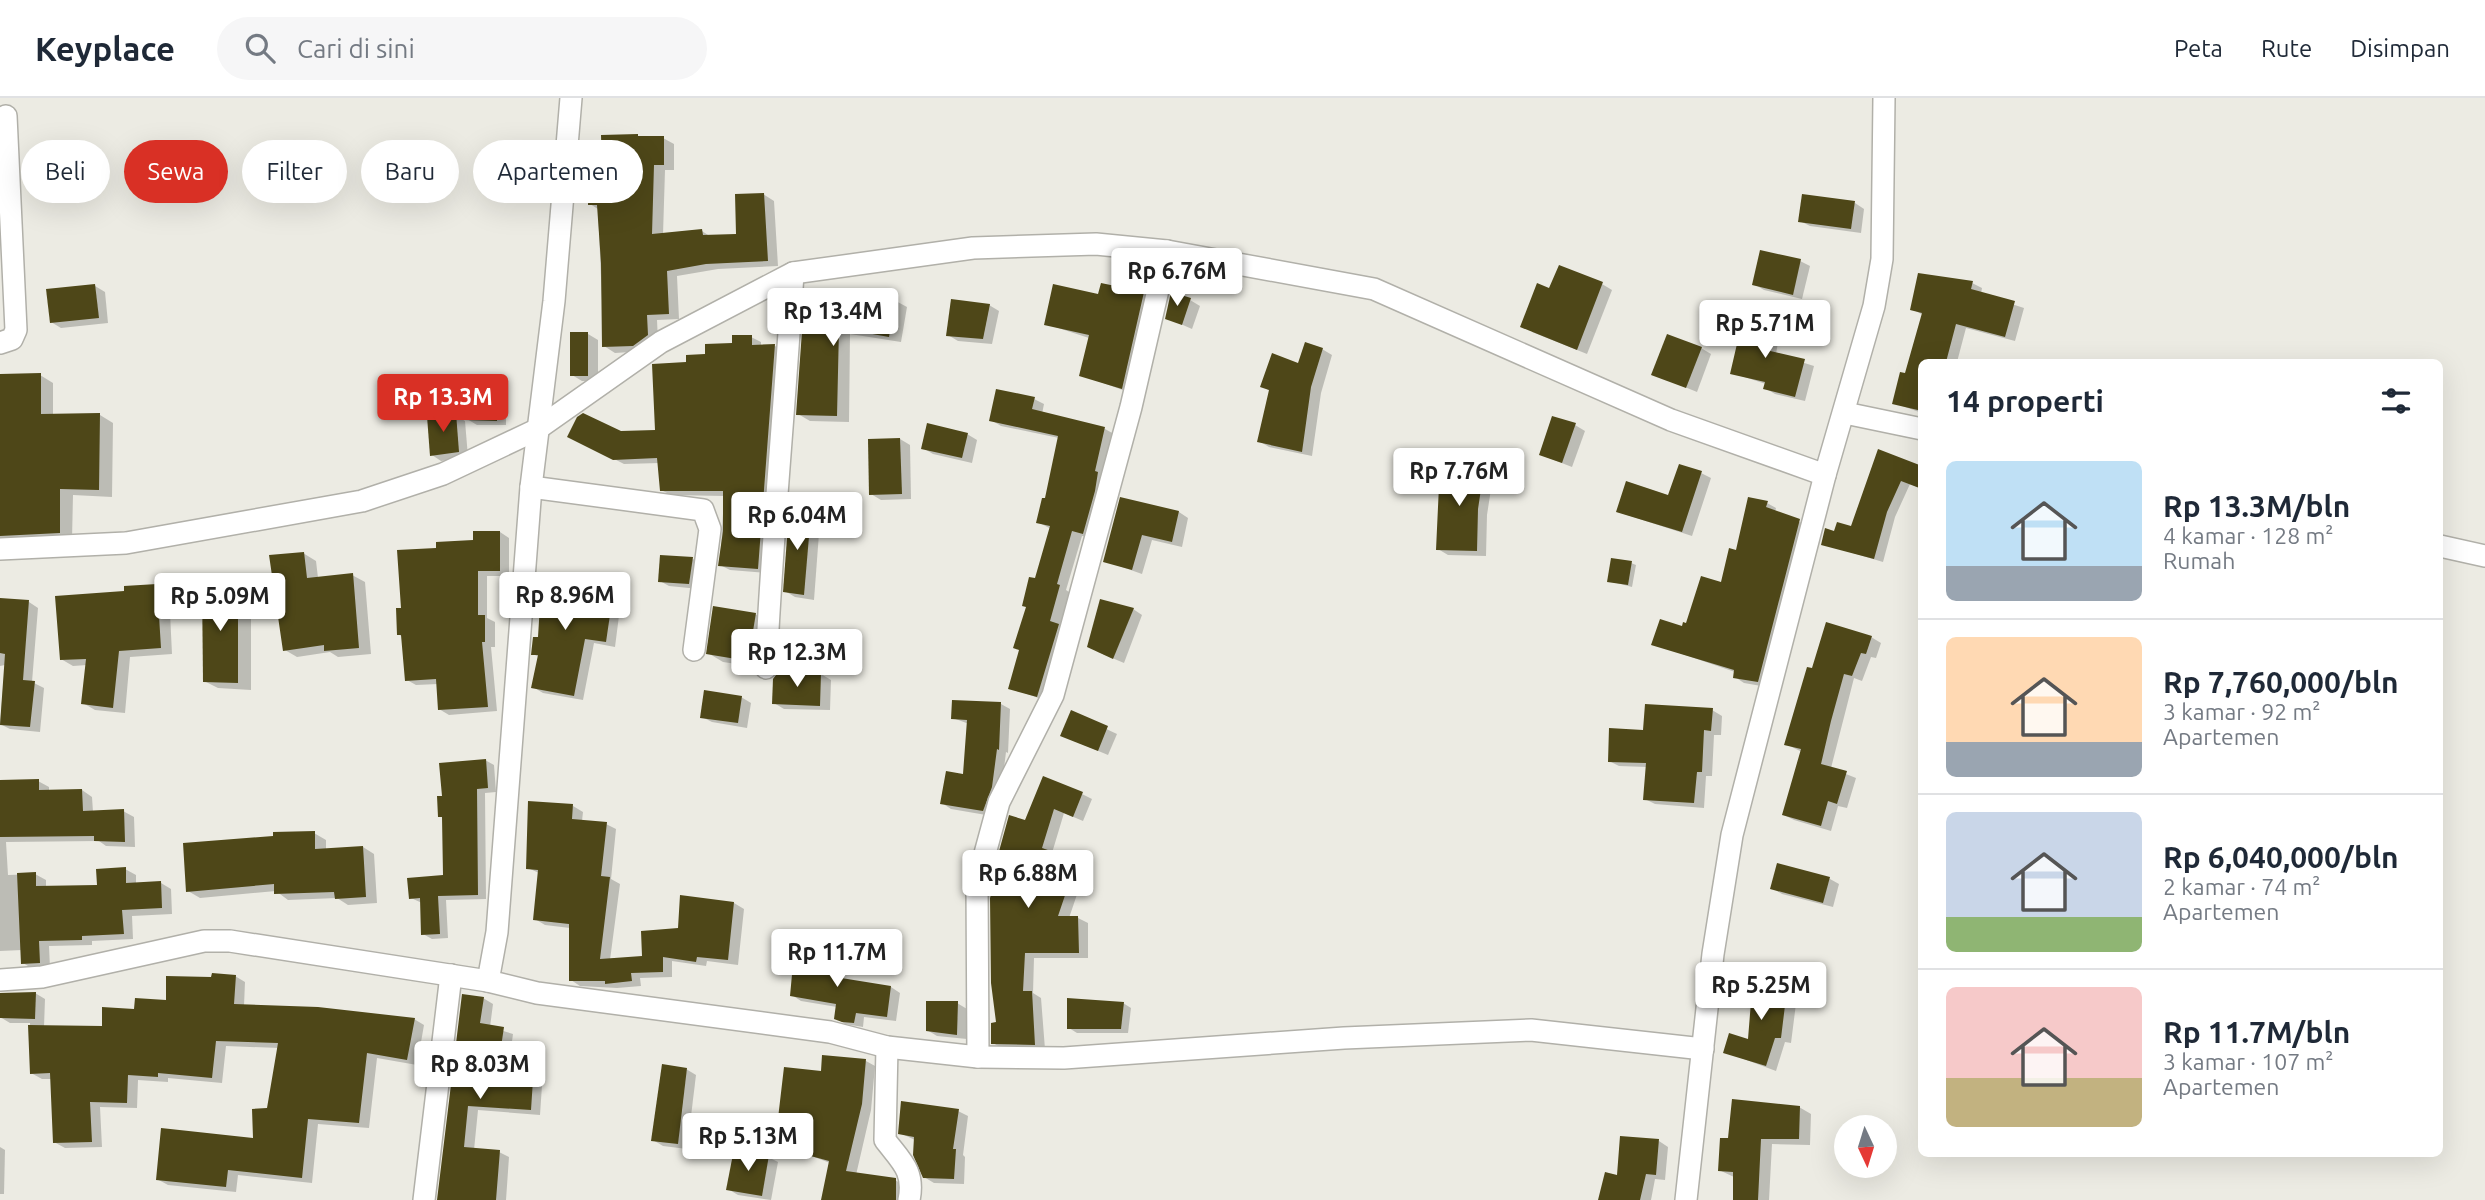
<!DOCTYPE html>
<html lang="id">
<meta charset="utf-8">
<style>
body{margin:0;font-family:Ubuntu,sans-serif;background:#f6f6f7;color:#1f2937;height:100vh;display:flex;flex-direction:column;font-size:26px;white-space:nowrap}
*{box-sizing:border-box;margin:0}
p{font-size:23px;color:#747a83}
.icon{flex:none;width:38px;height:38px;fill:none;stroke:currentColor;stroke-width:2;stroke-linecap:round;stroke-linejoin:round}
.map{position:relative;flex:1;overflow:hidden}
.drawer{position:absolute;left:1918px;top:261px;width:525px;height:798px;display:flex;flex-direction:column;background:#fff;border-radius:10px;box-shadow:0 7px 28px #0002}
.drawer>*{flex:none}
.guide{position:absolute;left:21px;top:42px;width:665px;height:63px;display:flex;gap:14px}
.needle{width:46px;rotate:176deg}
.buttons{position:absolute;left:1834px;top:1017px;display:grid;gap:14px}
.buttons a{display:grid;place-items:center;width:63px;height:63px;border-radius:50%;background:#fff;box-shadow:0 7px 28px #0002;font-size:35px}
.price{position:absolute;translate:-50% -60px;padding:0 16px;border-radius:7px;background:#fff;color:#222;font-size:23px;line-height:46px;filter:drop-shadow(0 2px 4px #0008)}
.price::after{content:'';position:absolute;left:50%;top:42px;width:21px;height:16px;margin-left:-10px;background:inherit;clip-path:polygon(0 0,100% 0,50% 100%)}
.price.selected{background:#d93025;color:#fff}
ul{padding:0;list-style:none}
li{display:flex;align-items:center;gap:21px;height:175px;padding:0 28px}
li+li{border-top:2px solid #e0e1e3}
li span{display:grid;place-items:center;flex:none;width:196px;height:140px;border-radius:10px;color:#555}
li>.icon{margin-inline-start:auto}
span .icon{width:84px;height:84px;fill:#fffc;stroke-width:1}
li b{font-size:30px}
h2{display:flex;justify-content:space-between;align-items:center;height:84px;padding:0 28px;font-size:30px}
.tag{padding:0 24px;border-radius:32px;background:#fff;box-shadow:0 7px 28px #0002;font-size:24px;line-height:63px}
.tag.selected{background:#d93025;color:#fff}
header{display:flex;align-items:center;gap:42px;box-sizing:border-box;height:98px;padding:0 35px;background:#fff;border-bottom:2px solid #e0e1e3}
header strong{font-size:33px}
nav{display:flex;gap:38px;margin-inline-start:auto;font-size:24px}
.search{width:490px;height:63px;background:#f6f6f7;display:flex;align-items:center;gap:18px;box-sizing:border-box;padding:0 24px;border-radius:38px;color:#747a83;font-size:26px}
.map>svg:first-child{display:block}
.shadow{fill:#0003}
.building{fill:#4e4718}
.lines{fill:none;stroke-linecap:round;stroke-linejoin:round}
.street-casing{stroke:#b1b0a9;stroke-width:24}
.street{stroke:#fff;stroke-width:21}
</style>
<header>
<strong>Keyplace</strong>
<div class="search"><svg class="icon" aria-label="search" viewBox="0 0 24 24"><circle cx="10" cy="10" r="6"/><path d="M15 15l6 6"/></svg>Cari di sini</div>
<nav><a>Peta</a><a>Rute</a><a>Disimpan</a></nav>
</header>
<div class="map">
<svg width="2485" height="1102" viewBox="0 0 2485 1102">
<rect width="100%" height="100%" fill="#ecebe3"/>
<g class="shadow">
<polygon points="663,40 674,46 674,72 665,72 663,137 702,133 711,139 738,137 763,96 774,103 778,168 718,171 677,178 679,221 657,222 658,243 645,253 615,255 604,248 598,111 590,106 604,72"/>
<polygon points="1855,105 1864,111 1861,135 1810,128 1800,123"/>
<polygon points="1800,163 1810,168 1802,201 1764,192 1754,186"/>
<polygon points="1972,185 1982,190 1981,196 2024,210 2015,243 1966,230 1957,264 1922,264 1922,315 1894,305 1906,278 1923,217 1912,211"/>
<polygon points="1602,186 1612,192 1587,256 1532,234 1550,192"/>
<polygon points="95,188 105,194 108,225 61,230 51,224"/>
<polygon points="1144,195 1153,201 1131,295 1081,277 1092,241 1046,226 1100,199"/>
<polygon points="894,202 907,209 901,244 850,236 849,324 810,323 798,316 806,207 871,206"/>
<polygon points="1190,202 1200,208 1192,231 1167,220"/>
<polygon points="989,207 999,213 992,246 958,243 948,237"/>
<polygon points="1770,227 1780,233 1776,256 1814,268 1805,303 1775,296 1765,290 1766,286 1732,275"/>
<polygon points="588,236 598,242 598,283 582,283 572,277"/>
<polygon points="751,239 761,244 761,249 775,248 784,253 768,475 730,472 720,467 724,398 671,397 661,392 660,365 624,366 579,343 621,335 657,334 688,266"/>
<polygon points="1701,250 1711,256 1697,294 1653,276"/>
<polygon points="1322,251 1332,257 1321,295 1312,358 1269,349 1259,343 1270,293 1262,288"/>
<polygon points="0,277 40,277 53,285 53,318 100,317 113,325 112,399 73,397 72,442 0,442"/>
<polygon points="496,297 506,303 506,327 477,327 467,321"/>
<polygon points="1034,301 1044,306 1042,316 1105,331 1114,336 1093,440 1082,438 1066,492 1069,494 1060,529 1068,533 1047,603 1010,590 1051,431 1038,424 1046,402 1059,340 1001,328 991,322"/>
<polygon points="455,317 465,323 468,359 441,363 432,357"/>
<polygon points="1575,327 1585,333 1572,369 1541,357"/>
<polygon points="967,336 977,342 972,365 933,356 923,350"/>
<polygon points="900,341 910,347 911,401 881,402 871,396"/>
<polygon points="1879,353 1922,370 1922,391 1910,386 1895,419 1883,464 1823,446 1835,435 1852,430"/>
<polygon points="1483,372 1493,378 1487,417 1486,458 1448,457 1438,451"/>
<polygon points="1701,375 1711,380 1692,438 1618,414 1670,400"/>
<polygon points="1121,401 1179,414 1188,420 1182,449 1152,442 1142,476 1105,463"/>
<polygon points="1767,405 1776,410 1775,414 1809,428 1767,589 1744,585 1735,579 1735,574 1653,546 1688,528 1722,486 1737,454"/>
<polygon points="811,416 820,422 814,502 795,499 785,493"/>
<polygon points="500,434 509,440 509,478 487,478 487,520 495,524 495,549 491,549 497,613 449,617 439,611 438,586 416,587 407,582 403,539 398,536 402,512 438,451 475,444"/>
<polygon points="303,455 316,463 318,480 352,477 365,484 371,556 338,559 330,554 297,559 285,552"/>
<polygon points="693,461 702,466 699,491 669,488 660,483"/>
<polygon points="1631,465 1636,467 1632,489 1609,483"/>
<polygon points="580,479 589,484 588,502 611,504 620,510 615,549 594,545 583,602 543,595 533,589 539,559 533,556 539,541"/>
<polygon points="157,488 169,494 172,556 130,559 125,615 95,612 83,605 87,567 73,568 61,561 126,495"/>
<polygon points="237,488 251,496 251,592 218,590 204,583"/>
<polygon points="0,502 29,504 38,510 32,584 44,590 40,634 10,631 0,626 5,567 0,568"/>
<polygon points="1133,511 1142,517 1124,565 1098,554"/>
<polygon points="755,516 770,525 763,570 723,564 708,555"/>
<polygon points="1871,539 1881,545 1876,560 1871,559 1862,583 1854,580 1831,670 1856,680 1847,710 1838,708 1831,733 1794,722 1784,717 1802,654 1786,646 1814,572"/>
<polygon points="821,576 831,582 830,612 784,611 774,605"/>
<polygon points="741,599 751,605 747,630 712,624 702,619"/>
<polygon points="1001,606 1010,611 1008,655 1006,654 1001,695 992,718 951,711 942,705 965,678 969,626 953,620"/>
<polygon points="1712,612 1722,618 1721,637 1714,637 1712,678 1706,678 1704,710 1655,706 1645,701 1647,669 1619,668 1609,663 1645,634"/>
<polygon points="1072,615 1117,636 1108,657 1072,642"/>
<polygon points="485,662 494,667 496,694 485,695 486,801 446,802 448,840 432,841 423,836 422,805 411,800 444,778 443,720 440,718 444,699"/>
<polygon points="0,683 38,683 49,689 49,693 82,692 92,699 93,714 123,713 134,719 135,749 106,748 99,743 6,744 8,777 35,776 46,782 46,790 99,789 125,771 136,777 136,786 161,785 171,791 172,816 132,818 133,841 92,843 92,847 49,848 50,870 33,871 23,865 22,852 0,853"/>
<polygon points="1082,696 1092,701 1083,723 1064,715 1052,755 1086,770 1069,820 1078,820 1088,825 1088,860 1034,860 1033,895 1041,900 1045,951 1003,951 993,945 1026,724"/>
<polygon points="573,708 583,714 582,723 606,726 616,731 611,781 620,786 610,862 644,859 679,832 682,799 734,805 744,811 738,867 707,863 706,868 672,863 672,879 640,880 641,888 617,890 580,888 571,882 570,830 545,827 535,821 539,775 528,770"/>
<polygon points="314,735 326,742 326,752 363,749 374,756 377,805 348,807 337,800 288,802 276,793 200,800 188,793"/>
<polygon points="1778,767 1830,781 1839,786 1833,809 1782,796 1772,790"/>
<polygon points="836,860 845,865 844,882 891,889 900,895 896,923 864,919 863,929 845,926 836,920 837,909 801,903 792,897"/>
<polygon points="235,878 245,884 244,908 414,921 424,927 417,967 377,960 369,1030 318,1026 312,1085 238,1077 236,1094 168,1087 157,1081 255,1042 269,1012 279,950 226,948 222,985 168,980 168,984 138,982 137,1010 100,1009 102,1049 65,1050 54,1044 52,981 42,981 31,975 30,925 10,925 0,919 35,895 45,901 44,929 104,930 136,913 167,903 213,880"/>
<polygon points="1788,885 1798,890 1791,945 1785,944 1776,973 1725,954 1750,943"/>
<polygon points="483,900 493,906 490,929 513,936 511,951 534,953 544,958 540,1017 478,1012 474,1052 499,1054 509,1059 506,1102 439,1102"/>
<polygon points="957,905 967,911 967,941 937,938 927,932"/>
<polygon points="1123,905 1131,910 1128,935 1077,935 1069,930"/>
<polygon points="866,963 875,968 871,1012 856,1077 895,1082 905,1088 905,1102 823,1102 830,1065 809,1057 814,1037 788,1034 779,1029 822,975"/>
<polygon points="686,971 696,977 687,1051 663,1048 653,1042"/>
<polygon points="1799,1009 1811,1016 1810,1047 1772,1046 1769,1102 1735,1102 1734,1079 1719,1072 1730,1042"/>
<polygon points="958,1013 968,1018 963,1057 965,1059 964,1086 934,1085 924,1079 915,1042 900,1035"/>
<polygon points="1659,1043 1668,1049 1665,1082 1655,1081 1651,1102 1600,1102 1618,1079"/>
<polygon points="0,1049 5,1052 4,1096 0,1096"/>
<polygon points="768,1059 778,1064 771,1102 738,1097 728,1091"/>
</g>
<g class="building">
<polygon points="638,36 638,38 664,38 664,67 654,67 652,136 702,131 703,137 736,136 735,96 764,95 768,163 706,166 667,173 669,216 647,217 648,237 633,248 602,249 601,165 597,107 588,107 589,70 602,70 601,37"/>
<polygon points="1802,96 1855,103 1851,131 1798,124"/>
<polygon points="1760,152 1801,161 1793,197 1752,187"/>
<polygon points="1559,167 1603,184 1577,252 1520,229 1537,185 1549,190"/>
<polygon points="1918,175 1973,183 1971,191 2015,203 2005,239 1956,226 1946,264 1922,264 1922,313 1892,306 1900,274 1905,275 1922,215 1910,212"/>
<polygon points="1101,185 1144,194 1122,291 1079,278 1089,237 1044,227 1053,186 1098,196"/>
<polygon points="95,186 99,220 50,225 46,191"/>
<polygon points="1171,194 1191,200 1182,227 1165,221"/>
<polygon points="871,196 895,200 889,239 839,230 837,318 796,317 804,205 870,204"/>
<polygon points="951,201 990,206 983,241 946,238"/>
<polygon points="1743,220 1771,226 1766,252 1805,261 1795,299 1763,291 1765,284 1730,276"/>
<rect x="570" y="234" width="18" height="44"/>
<polygon points="1667,236 1702,249 1686,290 1651,277"/>
<polygon points="732,237 752,237 752,247 775,246 758,471 718,468 723,433 723,393 660,393 657,360 613,362 567,339 577,319 583,315 621,333 655,332 652,266 686,264 686,257 705,256 705,246 732,245"/>
<polygon points="1305,244 1323,250 1311,289 1302,354 1257,344 1269,292 1260,289 1272,255 1298,265"/>
<polygon points="41,275 41,316 100,315 99,392 60,391 60,435 0,438 0,276"/>
<polygon points="996,291 1035,299 1032,311 1105,329 1095,373 1098,374 1095,393 1083,436 1072,433 1057,486 1060,487 1050,523 1059,526 1037,599 1008,591 1019,552 1013,550 1026,509 1022,508 1029,479 1035,480 1050,428 1036,425 1042,400 1045,400 1058,338 989,323"/>
<polygon points="466,295 497,295 497,323 465,322"/>
<polygon points="456,315 459,354 430,358 427,318"/>
<polygon points="1552,318 1576,325 1562,365 1539,357"/>
<polygon points="927,325 968,335 962,360 921,351"/>
<polygon points="900,340 902,396 869,397 868,341"/>
<polygon points="1878,351 1922,368 1922,391 1901,383 1887,414 1874,461 1821,447 1825,430 1834,433 1837,424 1851,428"/>
<polygon points="1440,366 1484,371 1478,411 1477,453 1436,452"/>
<polygon points="1679,366 1702,373 1682,434 1616,414 1626,383 1668,397"/>
<polygon points="1120,399 1179,413 1172,444 1142,437 1132,472 1103,464"/>
<polygon points="1748,399 1768,403 1766,409 1800,421 1758,584 1733,580 1734,572 1651,547 1660,521 1682,528 1683,524 1686,525 1701,478 1721,484 1729,450 1736,452"/>
<polygon points="789,413 811,415 804,497 783,494"/>
<polygon points="473,433 500,433 500,473 478,473 478,517 485,517 485,544 482,544 488,609 438,612 436,581 405,583 401,537 397,537 396,510 401,510 397,452 436,450 436,444 473,442"/>
<polygon points="304,454 307,480 353,475 359,550 324,553 324,547 283,553 269,457"/>
<polygon points="660,457 693,459 689,486 658,484"/>
<polygon points="1611,460 1632,463 1628,487 1607,484"/>
<polygon points="542,474 580,477 579,500 612,503 606,544 585,541 574,598 531,590 538,557 531,557 533,539 538,539"/>
<polygon points="157,486 161,550 119,553 113,610 81,606 86,561 60,562 55,498 124,493 124,488"/>
<polygon points="238,486 238,585 203,584 202,487"/>
<polygon points="0,500 29,502 23,582 35,583 30,629 0,627 5,556 0,555"/>
<polygon points="1100,501 1134,510 1113,561 1087,549"/>
<polygon points="713,508 756,515 748,563 706,556"/>
<polygon points="1826,524 1872,538 1866,556 1861,555 1852,578 1844,576 1831,623 1821,666 1847,673 1837,706 1828,703 1821,728 1782,717 1801,651 1784,647 1807,569 1812,570"/>
<polygon points="778,574 821,575 820,608 772,606 773,581"/>
<polygon points="704,592 742,598 738,625 700,620"/>
<polygon points="952,602 1001,604 999,652 997,651 992,689 983,713 940,706 946,673 963,676 967,622 951,621"/>
<polygon points="1645,606 1713,610 1711,633 1704,632 1702,674 1697,674 1694,705 1643,702 1646,665 1608,664 1609,630 1643,632"/>
<polygon points="1071,612 1108,628 1098,653 1060,638"/>
<polygon points="486,661 488,690 477,691 478,797 438,798 440,836 421,837 420,800 409,801 407,780 443,777 442,719 438,719 437,698 442,698 439,665"/>
<polygon points="1043,678 1083,694 1073,719 1054,711 1042,750 1077,762 1058,818 1078,818 1079,855 1025,855 1023,893 1032,893 1035,947 991,946 991,925 996,924 991,885 990,800 994,787 990,786 1009,717 1025,722"/>
<polygon points="39,681 39,692 82,691 83,713 124,711 125,744 94,743 94,738 0,739 0,682"/>
<polygon points="528,703 573,706 572,721 607,724 601,778 610,779 600,861 642,858 641,833 678,830 680,797 734,804 728,862 697,859 696,864 663,859 663,874 631,875 632,883 605,886 605,883 569,883 569,826 533,822 538,772 526,771"/>
<polygon points="315,733 315,751 363,748 366,799 335,801 334,794 274,796 274,786 186,794 183,745 273,738 273,734"/>
<polygon points="1777,765 1830,779 1823,805 1770,791"/>
<polygon points="126,769 126,785 161,783 162,810 122,812 124,836 82,838 82,842 39,843 40,865 21,866 17,775 36,774 36,788 97,787 96,771"/>
<polygon points="794,855 837,859 835,879 891,888 887,919 856,915 854,925 842,924 834,921 836,906 790,898"/>
<polygon points="212,875 236,877 234,906 318,909 415,920 407,962 367,955 359,1025 308,1021 302,1080 228,1072 226,1089 156,1082 161,1030 253,1040 252,1011 267,1010 278,945 216,943 212,980 158,975 158,979 128,977 127,1005 90,1004 92,1044 53,1045 50,975 30,976 28,927 102,928 102,909 134,911 135,900 166,902 166,878 211,879"/>
<polygon points="1753,879 1788,883 1781,940 1775,940 1766,968 1723,955 1729,935 1748,941"/>
<polygon points="36,894 35,921 0,920 0,895"/>
<polygon points="462,896 484,899 480,925 504,929 501,949 535,951 531,1012 468,1008 464,1049 500,1052 496,1102 437,1102"/>
<polygon points="1067,900 1124,904 1121,931 1067,931"/>
<polygon points="926,903 958,903 957,937 926,933"/>
<polygon points="822,957 866,961 862,1006 846,1073 896,1080 896,1102 821,1102 829,1063 807,1057 813,1033 777,1029 784,969 821,973"/>
<polygon points="662,966 687,970 678,1046 651,1043"/>
<polygon points="1732,1001 1800,1008 1799,1041 1761,1041 1758,1102 1733,1102 1733,1074 1718,1073 1720,1040 1728,1040"/>
<polygon points="901,1003 959,1011 953,1051 956,1051 954,1081 923,1080 913,1057 914,1039 898,1036"/>
<polygon points="1620,1038 1659,1041 1656,1077 1646,1076 1640,1102 1598,1102 1605,1074 1617,1077"/>
<polygon points="734,1051 769,1057 762,1098 726,1092"/>
</g>
<g class="lines">
<g class="street-casing">
<g id="street">
<polyline points="571,0 554,203 531,389 497,834 488,883 537,895 830,934 887,949 978,959 977,785 999,704 1053,597 1131,309 1167,153"/>
<polyline points="0,245 12,241 16,232 6,18"/>
<polyline points="1845,315 1922,331"/>
<polyline points="531,389 703,412 710,431 694,552"/>
<polyline points="2440,448 2485,458"/>
<polyline points="0,451 126,445 362,403 443,376 536,332 661,244 793,175 973,150 1096,146 1167,153 1374,191 1671,322 1825,377"/>
<path d="M766,570C772,438 785,307 793,175"/>
<polyline points="0,882 42,879 204,843 230,843 488,883"/>
<path d="M887,949L885,1042C901,1063 915,1073 909,1102"/>
<polyline points="978,959 1064,960 1344,940 1531,932 1703,951"/>
<polyline points="424,1102 451,877"/>
<polyline points="1686,1102 1713,856 1732,737 1825,377 1874,208 1882,161 1884,0"/>
</g>
</g>
<use href="#street" class="street"/>
</g>
</svg>
<div class="buttons">
<a><svg class="needle" viewBox="-14 -14 28 28"><path d="M0-13l5 13h-10z" fill="#e53935"/><path d="M0 13l5-13h-10z" fill="#747a83"/></svg></a>
</div>
<b class="price" style="left:1177px;top:210px">Rp 6.76M</b>
<b class="price" style="left:833px;top:250px">Rp 13.4M</b>
<b class="price" style="left:1765px;top:262px">Rp 5.71M</b>
<b class="price selected" style="left:443px;top:336px">Rp 13.3M</b>
<b class="price" style="left:1459px;top:410px">Rp 7.76M</b>
<b class="price" style="left:797px;top:454px">Rp 6.04M</b>
<b class="price" style="left:565px;top:534px">Rp 8.96M</b>
<b class="price" style="left:220px;top:535px">Rp 5.09M</b>
<b class="price" style="left:797px;top:591px">Rp 12.3M</b>
<b class="price" style="left:1028px;top:812px">Rp 6.88M</b>
<b class="price" style="left:837px;top:891px">Rp 11.7M</b>
<b class="price" style="left:1761px;top:924px">Rp 5.25M</b>
<b class="price" style="left:480px;top:1003px">Rp 8.03M</b>
<b class="price" style="left:748px;top:1075px">Rp 5.13M</b>
<div class="guide">
<a class="tag">Beli</a>
<a class="tag selected">Sewa</a>
<a class="tag">Filter</a>
<a class="tag">Baru</a>
<a class="tag">Apartemen</a>
</div>
<section class="drawer">
<h2>14 properti<svg class="icon" aria-label="filters" viewBox="0 0 24 24"><path d="M4 7h16M4 17h16"/><circle cx="9" cy="7" r="2"/><circle cx="15" cy="17" r="2"/></svg></h2>
<ul>
<li><span style="background:linear-gradient(#bfe0f5 75%,#9aa5b1 0)"><svg class="icon" aria-label="home" viewBox="0 0 24 24"><path d="M3 11l9-7 9 7M6 9v11h12V9"/></svg></span><div><b>Rp 13.3M/bln</b><p>4 kamar · 128 m²</p><p>Rumah</p></div></li>
<li><span style="background:linear-gradient(#ffd9b3 75%,#9aa5b1 0)"><svg class="icon" aria-label="home" viewBox="0 0 24 24"><path d="M3 11l9-7 9 7M6 9v11h12V9"/></svg></span><div><b>Rp 7,760,000/bln</b><p>3 kamar · 92 m²</p><p>Apartemen</p></div></li>
<li><span style="background:linear-gradient(#c9d6e8 75%,#8fb573 0)"><svg class="icon" aria-label="home" viewBox="0 0 24 24"><path d="M3 11l9-7 9 7M6 9v11h12V9"/></svg></span><div><b>Rp 6,040,000/bln</b><p>2 kamar · 74 m²</p><p>Apartemen</p></div></li>
<li><span style="background:linear-gradient(#f6c9c9 65%,#c2b280 0)"><svg class="icon" aria-label="home" viewBox="0 0 24 24"><path d="M3 11l9-7 9 7M6 9v11h12V9"/></svg></span><div><b>Rp 11.7M/bln</b><p>3 kamar · 107 m²</p><p>Apartemen</p></div></li>
</ul>
</section>
</div>
